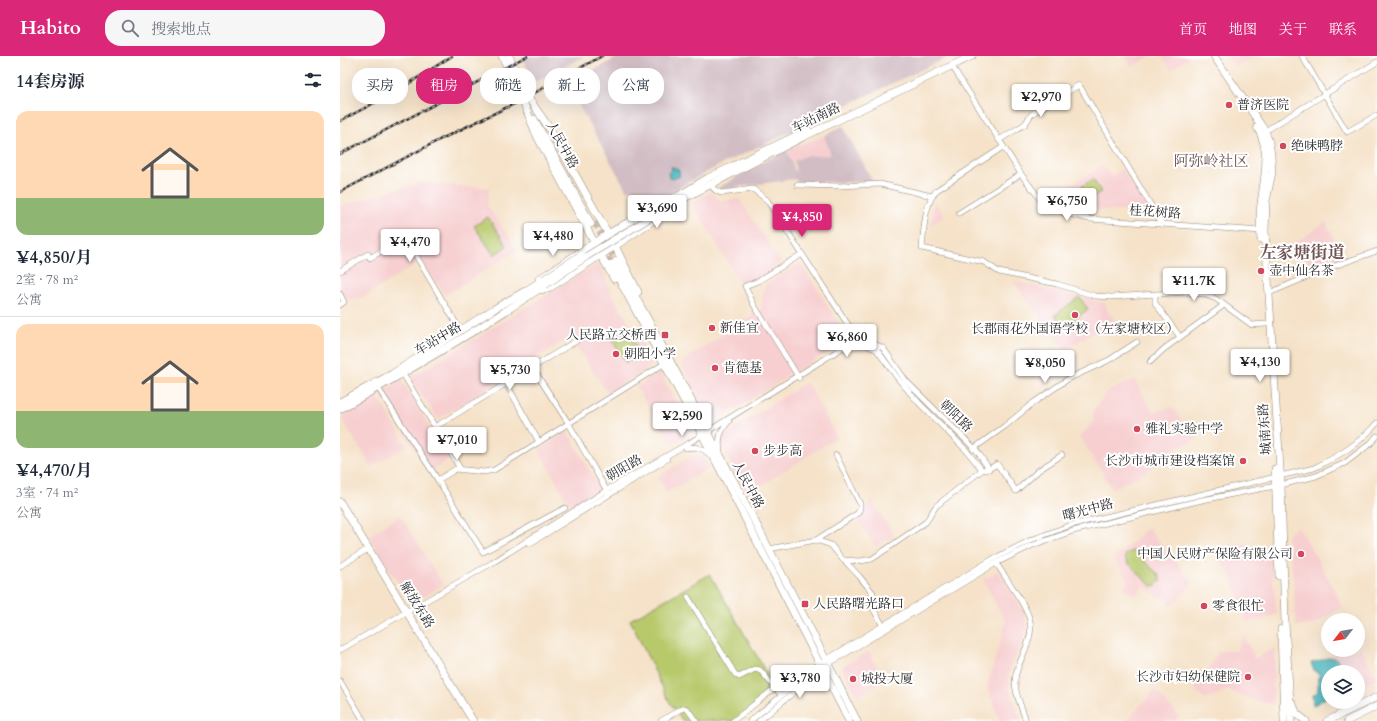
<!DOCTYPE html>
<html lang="zh">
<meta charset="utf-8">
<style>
body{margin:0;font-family:Cardo,"Noto Serif SC",serif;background:#f6f6f7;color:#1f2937;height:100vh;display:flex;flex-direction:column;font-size:15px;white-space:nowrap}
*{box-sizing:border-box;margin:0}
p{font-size:13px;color:#747a83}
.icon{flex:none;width:22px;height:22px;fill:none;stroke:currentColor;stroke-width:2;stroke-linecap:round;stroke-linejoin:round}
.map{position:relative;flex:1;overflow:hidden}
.drawer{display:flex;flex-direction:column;background:#fff;width:340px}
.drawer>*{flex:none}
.top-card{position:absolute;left:12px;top:12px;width:380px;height:36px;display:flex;gap:8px}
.needle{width:26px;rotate:239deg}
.controls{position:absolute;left:981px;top:557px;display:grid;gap:8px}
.controls a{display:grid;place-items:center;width:44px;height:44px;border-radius:50%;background:#fff;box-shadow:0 4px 16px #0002;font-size:20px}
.price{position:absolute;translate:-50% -34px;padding:0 9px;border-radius:4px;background:#fff;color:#222;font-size:13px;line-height:26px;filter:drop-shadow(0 1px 2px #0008)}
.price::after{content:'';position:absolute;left:50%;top:24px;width:12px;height:9px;margin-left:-6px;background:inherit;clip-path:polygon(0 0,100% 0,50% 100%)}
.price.selected{background:#db2777;color:#fff}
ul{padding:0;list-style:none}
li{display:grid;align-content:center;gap:8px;height:212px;padding:0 16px}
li+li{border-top:1px solid #e0e1e3}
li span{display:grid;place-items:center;height:124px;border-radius:12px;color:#555}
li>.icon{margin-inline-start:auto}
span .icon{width:72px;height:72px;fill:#fffc;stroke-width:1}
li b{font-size:17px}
h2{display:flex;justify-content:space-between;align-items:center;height:48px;padding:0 16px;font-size:17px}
.chip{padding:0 14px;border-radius:16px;background:#fff;box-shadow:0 4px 16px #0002;font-size:14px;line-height:36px}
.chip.selected{background:#db2777;color:#fff}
header{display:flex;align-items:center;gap:24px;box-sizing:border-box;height:56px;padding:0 20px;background:#db2777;color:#fff}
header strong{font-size:19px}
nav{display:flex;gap:22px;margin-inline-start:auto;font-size:14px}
.search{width:280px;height:36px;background:#f6f6f7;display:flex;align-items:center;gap:10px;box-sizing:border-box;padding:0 14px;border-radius:16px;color:#747a83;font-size:15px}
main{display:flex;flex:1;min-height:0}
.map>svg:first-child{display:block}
.built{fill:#f7cfd0}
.industrial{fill:#d2bdc5}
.green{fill:#b8c96c;stroke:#727a4c}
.water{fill:#42b2bb;stroke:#366e73}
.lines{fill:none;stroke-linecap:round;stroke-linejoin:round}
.major-tunnel{stroke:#cdbda9;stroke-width:7;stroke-dasharray:7 3.5;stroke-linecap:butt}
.minor-casing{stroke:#90867a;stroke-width:6}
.major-casing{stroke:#90867a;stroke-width:8}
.minor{stroke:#fff;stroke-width:5}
.major{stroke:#fff;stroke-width:7}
.rail-casing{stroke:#2b2b2b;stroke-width:2.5}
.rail{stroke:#fff;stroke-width:1;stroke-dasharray:3;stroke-linecap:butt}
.major-bridge-casing{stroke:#90867a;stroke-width:8;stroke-linecap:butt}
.major-bridge{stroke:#fff;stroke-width:7}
.poi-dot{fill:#d1495b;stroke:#fff;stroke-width:1.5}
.labels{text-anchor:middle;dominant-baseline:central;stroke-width:4;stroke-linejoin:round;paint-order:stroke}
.poi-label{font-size:13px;fill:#2b2b2b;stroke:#fff;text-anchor:start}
.street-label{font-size:13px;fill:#2b2b2b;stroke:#fff}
.quarter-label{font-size:15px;fill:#705453;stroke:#fff}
.district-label{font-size:17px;font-weight:bold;fill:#705453;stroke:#fff}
</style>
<header>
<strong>Habito</strong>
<div class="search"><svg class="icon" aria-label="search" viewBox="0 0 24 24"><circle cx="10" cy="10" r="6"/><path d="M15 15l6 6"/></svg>搜索地点</div>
<nav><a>首页</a><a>地图</a><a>关于</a><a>联系</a></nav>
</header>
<main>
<section class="drawer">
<h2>14套房源<svg class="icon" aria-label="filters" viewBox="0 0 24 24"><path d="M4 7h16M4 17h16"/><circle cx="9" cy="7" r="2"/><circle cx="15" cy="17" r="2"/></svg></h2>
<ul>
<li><span style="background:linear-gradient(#ffd9b3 70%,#8fb573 0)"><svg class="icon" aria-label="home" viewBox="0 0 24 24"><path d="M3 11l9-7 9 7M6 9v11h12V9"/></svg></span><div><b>¥4,850/月</b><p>2室 · 78 m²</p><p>公寓</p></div></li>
<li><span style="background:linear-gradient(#ffd9b3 70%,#8fb573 0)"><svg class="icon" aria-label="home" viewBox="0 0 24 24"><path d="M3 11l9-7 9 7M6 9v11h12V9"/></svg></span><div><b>¥4,470/月</b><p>3室 · 74 m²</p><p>公寓</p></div></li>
</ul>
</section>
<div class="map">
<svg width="1037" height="665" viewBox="0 0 1037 665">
<rect width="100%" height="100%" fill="#fff"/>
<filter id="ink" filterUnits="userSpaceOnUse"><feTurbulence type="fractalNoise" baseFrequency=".025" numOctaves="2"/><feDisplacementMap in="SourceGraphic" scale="8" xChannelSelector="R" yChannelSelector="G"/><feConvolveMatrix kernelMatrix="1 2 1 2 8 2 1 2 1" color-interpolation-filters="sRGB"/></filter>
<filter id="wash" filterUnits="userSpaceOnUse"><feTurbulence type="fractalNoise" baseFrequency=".012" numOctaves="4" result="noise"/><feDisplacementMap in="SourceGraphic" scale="16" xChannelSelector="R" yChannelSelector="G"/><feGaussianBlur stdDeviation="0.9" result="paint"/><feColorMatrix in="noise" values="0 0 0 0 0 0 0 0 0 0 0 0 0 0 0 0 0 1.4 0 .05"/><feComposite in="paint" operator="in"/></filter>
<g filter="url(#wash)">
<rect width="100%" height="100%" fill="#f5e2c8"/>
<g class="built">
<polygon points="785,0 811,0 792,11"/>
<polygon points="822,0 848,0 849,2 831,14"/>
<polygon points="887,0 916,0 895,11"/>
<polygon points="484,80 491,99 465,100 452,106 446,93"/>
<polygon points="762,110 770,120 783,113 808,154 774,155 736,151 715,138"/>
<polygon points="78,127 149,132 147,149 178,194 105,239 81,205 22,242 6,244 0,247 0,150"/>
<polygon points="370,136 382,145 399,143 441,206 404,233 352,147"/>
<polygon points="595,144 604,160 591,169"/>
<polygon points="986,166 1004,202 974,213 957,186"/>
<polygon points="259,207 273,241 315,307 268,337 230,281 98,363 70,322"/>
<polygon points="461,207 509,283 371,368 341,307 421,253 425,229"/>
<polygon points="673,225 765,247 767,254 774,264 725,294"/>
<polygon points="320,316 352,377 333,388 296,331"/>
<polygon points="794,323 813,356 832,351 857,384 836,392 803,418 772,432 740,382 753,365 753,355 767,336"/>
<polygon points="61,324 109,403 90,416 39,336"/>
<polygon points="467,326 497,381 407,439 377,383"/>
<polygon points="37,340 67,390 31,411 1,361"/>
<polygon points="227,375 260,432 230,450 199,394"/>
<polygon points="358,396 371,411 326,437 318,421"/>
<polygon points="531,444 555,480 535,490 517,463"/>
<polygon points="60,459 103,529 71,548 29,480"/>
<polygon points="958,471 983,513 1003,551 973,569 956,570 953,518 947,478"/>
<polygon points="808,472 853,527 832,549 803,530 796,540 784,533 787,523 774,502"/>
<polygon points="891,487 930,493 937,559 908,567 892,524 879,500"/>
<polygon points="658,515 684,556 687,572 669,618 670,633 681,665 660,665 647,631 666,566 643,524"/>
<polygon points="903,580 915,602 935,592 933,648 913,644 887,634 865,644 855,633 865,620 879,595 896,595"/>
<polygon points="1018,590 1021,592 1037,623 1018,630 1018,616 1004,616 997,603 991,601 999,594 1018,594"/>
<polygon points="529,595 544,625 517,640 502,611"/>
<polygon points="815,634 839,660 835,665 786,665"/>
</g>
<g class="industrial">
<polygon points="181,0 244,0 195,26"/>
<polygon points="280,0 610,0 376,111 303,152 292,133 287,135 232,37 227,37 223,31"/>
<polygon points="503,70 533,126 457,126 456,123 375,134 446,93 456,117 454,105 465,100 491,99 484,80"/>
</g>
<g class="green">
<polygon points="753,123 761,136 747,145 739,132"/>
<polygon points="148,161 167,190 154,199 134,170"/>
<polygon points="739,241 748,253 724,272 715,259"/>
<polygon points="286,273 301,298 286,307 271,282"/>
<polygon points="792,495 794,495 820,520 820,526 817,529 811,530 787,506 785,502 786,498"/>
<polygon points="370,518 435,632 396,665 343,665 330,647 290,564"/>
</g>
<g class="water">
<path d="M331,111C337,111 341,115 339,121H337L334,123L329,122L328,117L332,113Z"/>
<path d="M991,601L997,603L1004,616H988V641C982,643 979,647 973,649L972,639L977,637L978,632V624L980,620L978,617L974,615L971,607Z"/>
</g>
</g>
<g filter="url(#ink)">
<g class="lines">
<g class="major-tunnel">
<polyline points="255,166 276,205"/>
<polyline points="263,192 271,208"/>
</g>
<g class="minor-casing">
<g id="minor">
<polyline points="962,0 1007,76 1037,59"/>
<polyline points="612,10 681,118 700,143 722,156 749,163 922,175"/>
<polyline points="925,75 1037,6"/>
<polyline points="659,84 685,68 691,59 696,55 739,29 822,168"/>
<path d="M663,91L597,134C584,148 584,174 582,192L644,206L659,216L717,228L755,240L771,241L847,236L863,238L876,243L912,269L926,268"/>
<polyline points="370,128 375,134 381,137 413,133 427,144 518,284"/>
<polyline points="457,129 500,130 540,128 592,140"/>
<polyline points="619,157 681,118"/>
<polyline points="0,215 28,198 30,202 65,181 120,274"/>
<polyline points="929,237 986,213 1037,195"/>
<polyline points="0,238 4,246 0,249"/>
<polyline points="815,239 815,247 840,281"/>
<polyline points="514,288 518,285 537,294 559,324 580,348 626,394 642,414"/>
<polyline points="810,306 824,293 884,249"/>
<polyline points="192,311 229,368 268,437"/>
<polyline points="63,318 121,414"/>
<polyline points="459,322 414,249 405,230 418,225 462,198"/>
<polyline points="166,327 199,386"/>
<polyline points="38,332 98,424"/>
<polyline points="95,371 236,285"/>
<path d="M346,392C357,390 363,392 371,400"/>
<polyline points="633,393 665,370 693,347 728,323 769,304 797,286"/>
<path d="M380,396C378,383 380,375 389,365"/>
<polyline points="225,452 143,496 98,424 116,413 144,416 154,414 322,309"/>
<polyline points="476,484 518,457 520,452 520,448 496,399"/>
<polyline points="189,488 327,403"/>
<polyline points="429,493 476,484 491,489 503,504 520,505 532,503 586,466 596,450 642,414 649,413 657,408 676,435 699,414 722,399"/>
<polyline points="504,504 519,520 533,537 531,540 533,543 530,547 543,570"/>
<path d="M656,507C665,521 687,550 690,565C694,583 680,601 676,618C672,633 682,651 686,665"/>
<polyline points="0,510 28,493"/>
<polyline points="348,541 395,618 399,621 415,613 420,614 441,639"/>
<polyline points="0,594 152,507 267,434 349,387 520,281 543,292 566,325 637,395 649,413"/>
<polyline points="0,625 24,665"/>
<polyline points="321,665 339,654 345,652 348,654 356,665"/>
<polyline points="393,665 435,632"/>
<path d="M410,665L486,604L653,503L691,484L731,469L974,412C1000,399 1018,389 1037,367"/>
<polyline points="419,665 488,608 656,507 693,489 733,475 862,444 941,429 976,420 1005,407 1031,387 1037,380"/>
</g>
</g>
<g class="major-casing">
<g id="major">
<polyline points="162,0 182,42"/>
<polyline points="169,0 187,41"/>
<polyline points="874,0 925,75 929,86 931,99 932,116 926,145 925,175 941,429 945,567 951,665"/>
<polyline points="185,37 208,70 275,190 298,236"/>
<polyline points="180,38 197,80 274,223"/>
<polyline points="194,63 251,168"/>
<path d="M917,71C932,95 924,122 921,148C919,159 920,171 921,183"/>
<polyline points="332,144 368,122 468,74"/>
<polyline points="331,149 465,80 632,0"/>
<path d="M276,205C359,357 439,510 517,665"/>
<polyline points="271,208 362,378 509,665"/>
<polyline points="199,223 268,178 323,146 335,141"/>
<polyline points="201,234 211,231 275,190 324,157"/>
<polyline points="0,346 52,318 154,253 187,234 204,223"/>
<path d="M0,353C70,314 139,274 205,229"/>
<polyline points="935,413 939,520"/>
<polyline points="0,446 133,665"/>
<polyline points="941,573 944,665"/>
<polyline points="952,647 957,658 966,665"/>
<polyline points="987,665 1037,641"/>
<polyline points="1007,665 1037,650"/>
</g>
</g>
<use href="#minor" class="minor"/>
<use href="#major" class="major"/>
<g class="rail-casing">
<g id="rail">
<polyline points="0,65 57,35 112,0"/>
<polyline points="0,98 187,0"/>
<polyline points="0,136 101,83 176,47 262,0"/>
</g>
</g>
<use href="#rail" class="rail"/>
<g class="major-bridge-casing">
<g id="major-bridge">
<polyline points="204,223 241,199"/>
<polyline points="205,229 247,200 331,149"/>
</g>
</g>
<use href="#major-bridge" class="major-bridge"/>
</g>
</g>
<g class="poi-dot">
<circle cx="889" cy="49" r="4"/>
<circle cx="943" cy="90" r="4"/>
<circle cx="921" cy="215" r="4"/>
<circle cx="735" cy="259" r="4"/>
<circle cx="372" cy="272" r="4"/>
<rect x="321" y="275" width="8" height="8" rx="2"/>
<circle cx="276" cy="298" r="4"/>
<circle cx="375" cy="312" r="4"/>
<circle cx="797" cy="373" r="4"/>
<circle cx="415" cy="395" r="4"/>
<circle cx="903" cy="405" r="4"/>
<circle cx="961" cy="498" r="4"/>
<rect x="461" y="544" width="8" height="8" rx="2"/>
<circle cx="864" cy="550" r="4"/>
<circle cx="908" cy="621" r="4"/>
<circle cx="513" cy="623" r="4"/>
</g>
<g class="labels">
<g class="poi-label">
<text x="897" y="49">普济医院</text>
<text x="951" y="90">绝味鸭脖</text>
<text x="929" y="215">壶中仙名茶</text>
<text x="380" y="272">新佳宜</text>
<text x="735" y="273" text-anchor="middle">长郡雨花外国语学校（左家塘校区）</text>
<text x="317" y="279" text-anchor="end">人民路立交桥西</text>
<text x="284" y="298">朝阳小学</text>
<text x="383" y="312">肯德基</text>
<text x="805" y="373">雅礼实验中学</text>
<text x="423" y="395">步步高</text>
<text x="895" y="405" text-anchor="end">长沙市城市建设档案馆</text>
<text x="953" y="498" text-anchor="end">中国人民财产保险有限公司</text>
<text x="473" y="548">人民路曙光路口</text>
<text x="872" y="550">零食很忙</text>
<text x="900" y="621" text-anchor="end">长沙市妇幼保健院</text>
<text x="521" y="623">城投大厦</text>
</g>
<g class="street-label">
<text transform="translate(476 62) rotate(-26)">车站南路</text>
<text transform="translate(222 89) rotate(61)">人民中路</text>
<text transform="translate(815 156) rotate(4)">桂花树路</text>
<text transform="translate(98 283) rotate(-31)">车站中路</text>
<text transform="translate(616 360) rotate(44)">朝阳路</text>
<text transform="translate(925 373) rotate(-94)">城南东路</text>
<text transform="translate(284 412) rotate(-30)">朝阳路</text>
<text transform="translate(408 429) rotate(62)">人民中路</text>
<text transform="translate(748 454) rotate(-15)">曙光中路</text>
<text transform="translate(77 549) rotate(58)">解放东路</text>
</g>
<g class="quarter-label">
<text x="871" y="105">阿弥岭社区</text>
</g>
<g class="district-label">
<text x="962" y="196">左家塘街道</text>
</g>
</g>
</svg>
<div class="controls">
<a><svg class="needle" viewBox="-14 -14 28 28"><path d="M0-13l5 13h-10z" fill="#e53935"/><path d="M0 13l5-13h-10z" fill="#747a83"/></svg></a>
<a><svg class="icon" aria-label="layers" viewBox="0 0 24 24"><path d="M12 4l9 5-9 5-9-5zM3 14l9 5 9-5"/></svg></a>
</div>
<b class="price" style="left:701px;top:62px">¥2,970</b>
<b class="price" style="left:727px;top:166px">¥6,750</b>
<b class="price" style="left:317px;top:173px">¥3,690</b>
<b class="price selected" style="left:462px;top:182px">¥4,850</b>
<b class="price" style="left:213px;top:201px">¥4,480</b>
<b class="price" style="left:70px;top:207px">¥4,470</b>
<b class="price" style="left:854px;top:246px">¥11.7K</b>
<b class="price" style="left:507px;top:302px">¥6,860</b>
<b class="price" style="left:920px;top:327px">¥4,130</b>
<b class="price" style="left:705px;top:328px">¥8,050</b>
<b class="price" style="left:170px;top:335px">¥5,730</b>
<b class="price" style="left:342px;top:381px">¥2,590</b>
<b class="price" style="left:117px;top:405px">¥7,010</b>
<b class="price" style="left:460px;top:643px">¥3,780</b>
<div class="top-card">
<a class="chip">买房</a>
<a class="chip selected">租房</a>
<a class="chip">筛选</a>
<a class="chip">新上</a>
<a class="chip">公寓</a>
</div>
</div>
</main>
